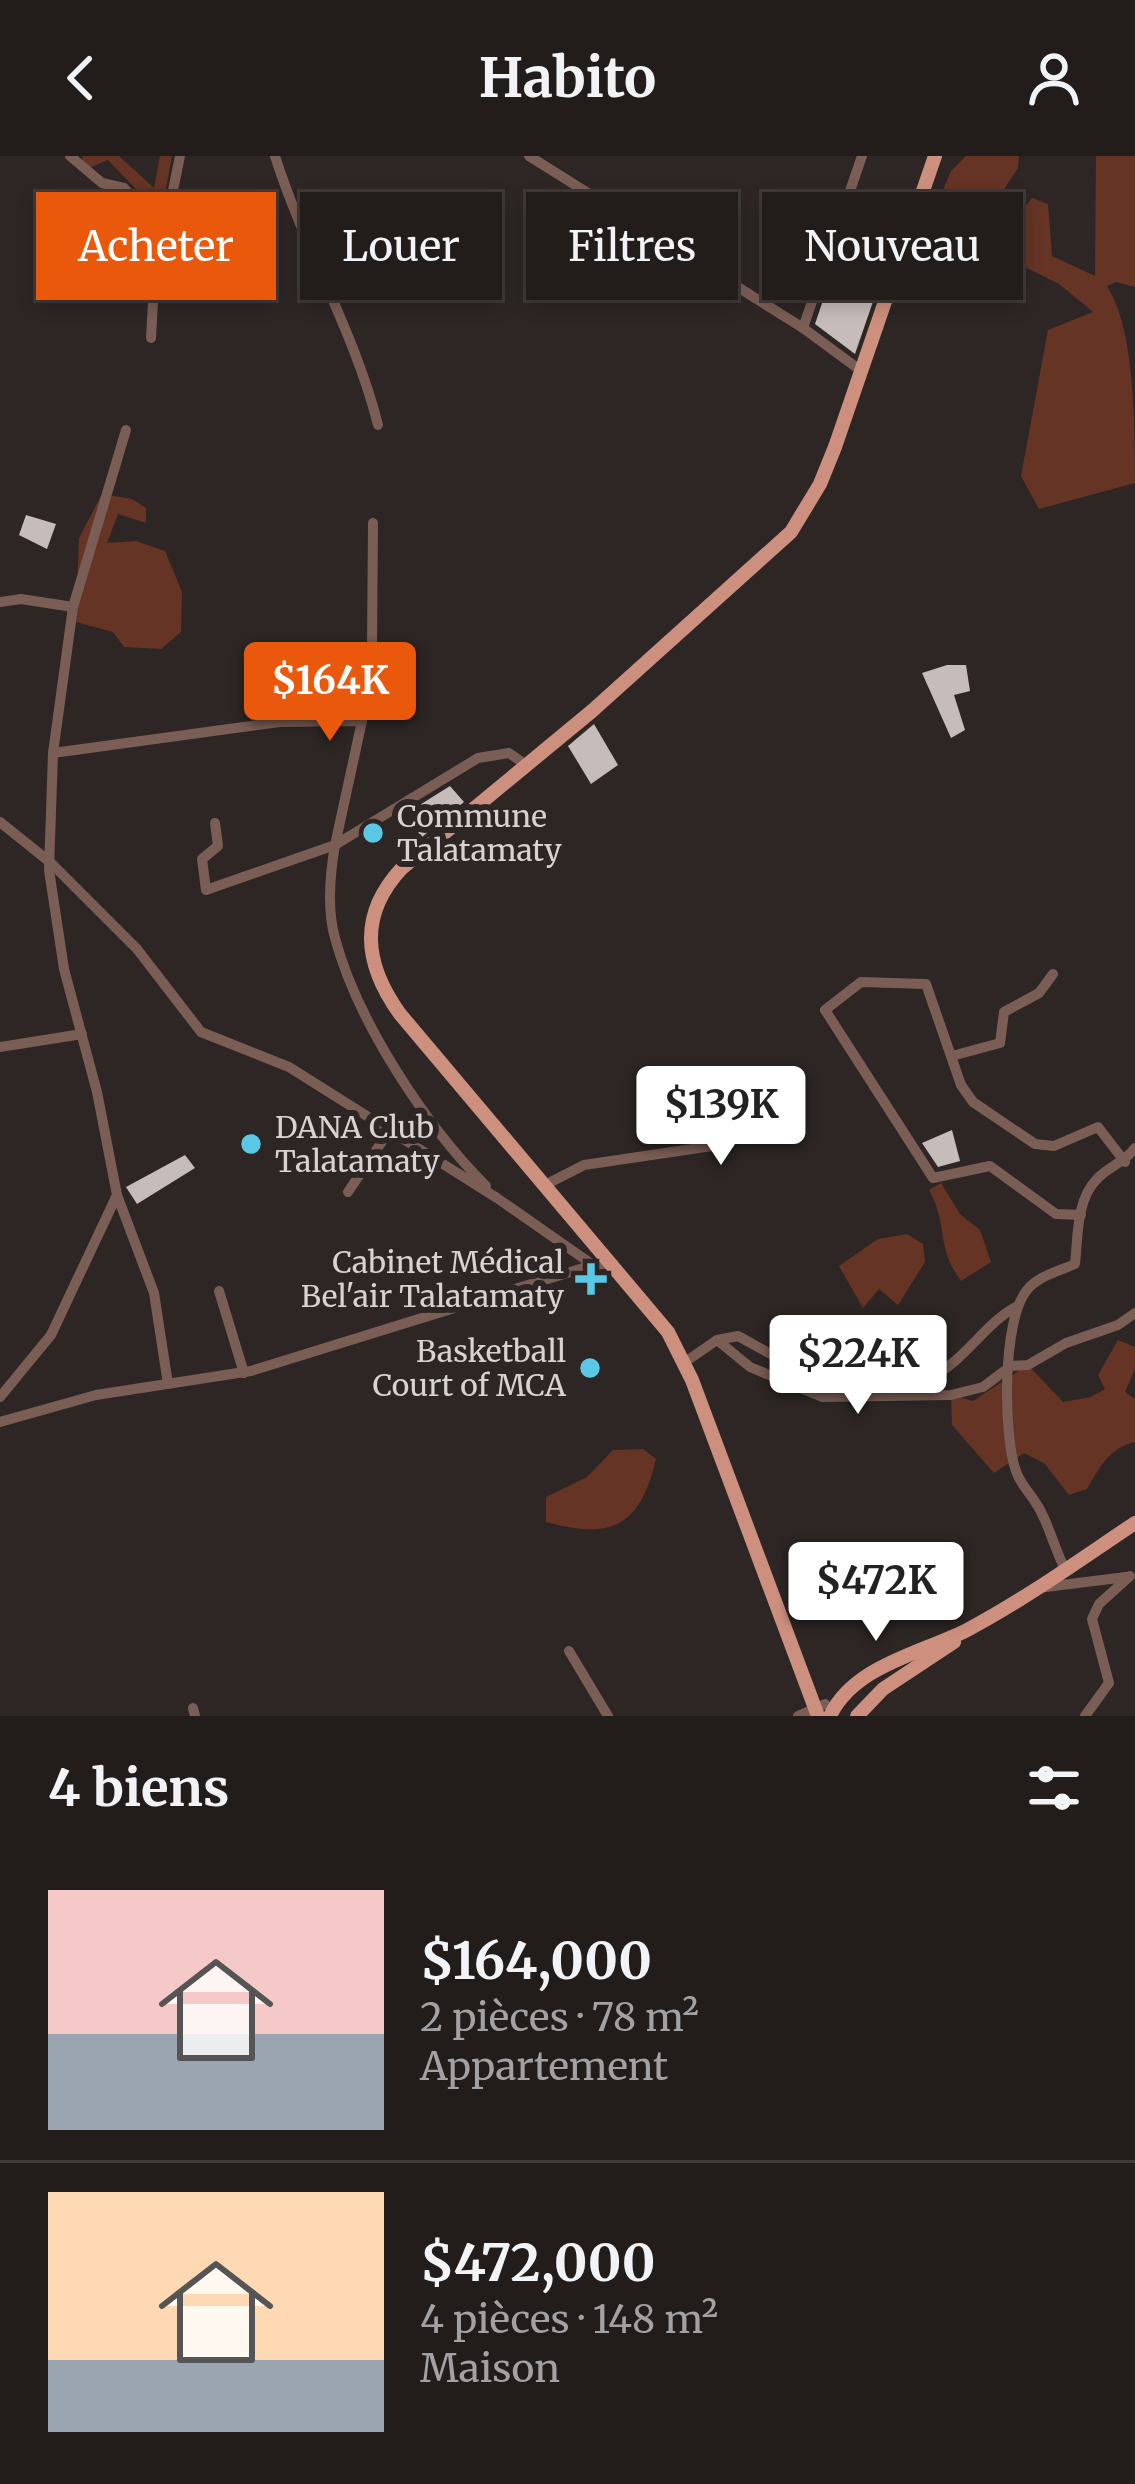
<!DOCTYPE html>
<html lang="fr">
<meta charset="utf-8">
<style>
body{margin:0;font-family:Merriweather,serif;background:#2a2524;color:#f1f3f6;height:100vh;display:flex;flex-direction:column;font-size:45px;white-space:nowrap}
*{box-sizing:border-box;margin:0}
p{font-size:39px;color:#a2a1a3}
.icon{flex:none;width:66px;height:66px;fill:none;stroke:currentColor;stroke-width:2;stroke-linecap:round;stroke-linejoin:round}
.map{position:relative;height:1560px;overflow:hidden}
.drawer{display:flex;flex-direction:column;background:#221c1b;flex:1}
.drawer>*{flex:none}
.top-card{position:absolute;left:36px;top:36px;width:1065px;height:108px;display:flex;gap:24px}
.price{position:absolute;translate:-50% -102px;padding:0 27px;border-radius:12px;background:#fff;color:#222;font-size:39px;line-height:78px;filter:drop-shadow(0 3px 6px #0008)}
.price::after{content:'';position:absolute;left:50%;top:72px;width:36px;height:27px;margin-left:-18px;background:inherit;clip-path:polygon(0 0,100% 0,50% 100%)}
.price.active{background:#ea580c;color:#fff}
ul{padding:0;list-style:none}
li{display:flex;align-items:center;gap:36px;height:300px;padding:0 48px}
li+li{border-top:3px solid #3f3a3a}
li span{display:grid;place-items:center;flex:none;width:336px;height:240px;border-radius:0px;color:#555}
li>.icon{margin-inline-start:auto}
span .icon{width:144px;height:144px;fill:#fffc;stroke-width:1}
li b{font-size:51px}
h2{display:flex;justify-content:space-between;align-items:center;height:144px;padding:0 48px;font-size:51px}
.pill{padding:0 42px;border-radius:0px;background:#221c1b;box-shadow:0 6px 18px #0003,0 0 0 3px #3f3a3a;font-size:42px;line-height:108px}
.pill.active{background:#ea580c;color:#fff}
header{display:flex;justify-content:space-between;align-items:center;height:156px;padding:0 48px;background:#221c1b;font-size:54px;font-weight:700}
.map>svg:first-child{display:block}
.green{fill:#653425}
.building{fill:#c6bcb9}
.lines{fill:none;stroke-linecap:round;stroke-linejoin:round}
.minor{stroke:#7a5d54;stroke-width:10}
.major{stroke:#cd907e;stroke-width:14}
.poi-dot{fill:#5ac8e5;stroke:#2d2624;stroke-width:4.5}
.labels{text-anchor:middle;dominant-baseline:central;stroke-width:12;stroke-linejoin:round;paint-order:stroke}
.poi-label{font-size:30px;fill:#d8d3d2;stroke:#2d2624;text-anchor:start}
</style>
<header><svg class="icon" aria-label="back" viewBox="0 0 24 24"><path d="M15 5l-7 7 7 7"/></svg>Habito<svg class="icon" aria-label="person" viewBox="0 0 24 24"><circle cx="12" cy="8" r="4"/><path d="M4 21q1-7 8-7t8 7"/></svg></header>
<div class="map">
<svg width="1135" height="1560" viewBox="0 0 1135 1560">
<rect width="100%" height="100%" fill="#2d2624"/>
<g class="green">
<polygon points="82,0 119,0 154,32 160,0 172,0 161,59 108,4 84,14"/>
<path d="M966,0H1019L1018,12L987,59L1016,63L1032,42L1048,48L1052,100L1095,120L1096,0H1135V131L1116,126L1107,130C1135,173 1135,269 1135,327L1039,353L1021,320L1048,174L1093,156L1059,128L1009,103L1011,89L954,84L938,46L951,15Z"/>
<polygon points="102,338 132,343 146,352 146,367 118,358 107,387 136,385 165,395 182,436 181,476 161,493 124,491 113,476 76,466 79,382"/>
<path d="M941,1027L960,1058L980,1074L991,1106L961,1125C935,1089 949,1070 929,1034Z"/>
<polygon points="907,1078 923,1088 925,1106 898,1149 879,1133 863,1152 839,1110 878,1083"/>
<path d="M1118,1184L1135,1191V1213L1125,1236L1135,1243V1286C1109,1292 1100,1311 1087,1333L1069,1339L1044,1307L1024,1297L994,1317L952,1269L951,1239L973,1245L1028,1209L1063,1246L1091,1241L1105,1233L1098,1219Z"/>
<path d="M643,1293L656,1303C640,1371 612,1384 546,1366V1341L587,1321L613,1294Z"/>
</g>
<g class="building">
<polygon points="844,82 890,96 855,198 815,168"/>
<polygon points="26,359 56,368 47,393 19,379"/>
<polygon points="947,509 966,509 970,535 954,539 965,574 951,582 922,517"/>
<polygon points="594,568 618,609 591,628 568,590"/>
<polygon points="450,630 464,646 422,681 418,677 423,673 410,655"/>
<polygon points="952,974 960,1005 938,1011 922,987"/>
<polygon points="185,999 195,1012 137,1048 126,1031"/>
</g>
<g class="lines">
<g class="minor">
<polyline points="70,0 102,27 124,32 145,56 166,67"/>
<path d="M275,0C304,92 355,177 378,269"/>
<polyline points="529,0 803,172 860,214"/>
<polyline points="803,172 862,0"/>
<polyline points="151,182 154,127 180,0"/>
<polyline points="0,446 21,443 73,451 53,597"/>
<polyline points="73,451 126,274"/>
<polyline points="362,565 372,489 373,367"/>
<polyline points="0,666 51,707 137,793 201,876 289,911 497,1042 593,1109 613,1107"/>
<polyline points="215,667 218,690 202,703 206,734 335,689"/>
<path d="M335,689C330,718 327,754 335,782C357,865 426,970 486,1030"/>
<polyline points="0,891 82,878"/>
<polyline points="952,900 1000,887 1004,856 1039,837 1053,818"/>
<polyline points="545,1029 584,1009 712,990 727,969 729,949 721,942 674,945"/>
<polyline points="348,1036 389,975"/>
<polyline points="117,1039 154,1137 168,1228"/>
<polyline points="1081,1059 1056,1058 990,1010 933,1022 825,854 861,826 926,828 961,929 973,946 1035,988 1054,990 1098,971 1125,1006"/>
<polyline points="219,1135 244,1217"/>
<polyline points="717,1184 738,1180 785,1206 816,1213 848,1191"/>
<polyline points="685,1206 717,1184 750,1211 822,1241 951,1239 983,1231 1011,1210 1028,1209 1066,1187 1118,1169 1135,1157"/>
<path d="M883,1234C898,1227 916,1227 931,1221C965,1205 984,1168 1016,1151"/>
<polyline points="0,1241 51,1179 117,1039 97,936 64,813 49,714 53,597 280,566 362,565 335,689 478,602 509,597 525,608"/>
<polyline points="0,1266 96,1239 251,1215 593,1109"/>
<path d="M1065,1413C1055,1394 1050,1372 1040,1354C1033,1340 1021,1330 1016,1315C1003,1279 1002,1164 1027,1134C1038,1120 1059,1115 1075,1108C1078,1081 1076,1044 1097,1023C1109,1010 1124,1007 1135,992"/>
<polyline points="1038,1432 1126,1421"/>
<polyline points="569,1495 608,1560"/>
<polyline points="193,1552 195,1560"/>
<polyline points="798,1560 825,1548"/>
<polyline points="1085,1560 1109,1527 1092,1463 1099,1448 1130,1420"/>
</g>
<g class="major">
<path d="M818,1560L692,1224L668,1176L400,858C364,808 358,759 402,712L592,555L791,376L820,328L835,291L935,0"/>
<path d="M830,1560C854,1509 923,1497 969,1473C1027,1442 1081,1403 1135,1367"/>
<polyline points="857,1560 883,1533 954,1486"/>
</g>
</g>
<g class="poi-dot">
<circle cx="373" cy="677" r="12"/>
<circle cx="251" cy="988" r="12"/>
<path d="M585 1105h12v12h12v12h-12v12h-12v-12h-12v-12h12z"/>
<circle cx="590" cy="1212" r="12"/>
</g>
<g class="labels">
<g class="poi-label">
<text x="397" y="660">Commune<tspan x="397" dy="34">Talatamaty</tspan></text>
<text x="275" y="971">DANA Club<tspan x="275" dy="34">Talatamaty</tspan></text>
<text x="564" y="1106" text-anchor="end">Cabinet Médical<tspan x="564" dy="34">Bel'air Talatamaty</tspan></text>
<text x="566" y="1195" text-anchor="end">Basketball<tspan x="566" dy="34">Court of MCA</tspan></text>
</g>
</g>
</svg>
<b class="price active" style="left:330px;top:588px">$164K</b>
<b class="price" style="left:721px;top:1012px">$139K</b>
<b class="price" style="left:858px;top:1261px">$224K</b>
<b class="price" style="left:876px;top:1488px">$472K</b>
<div class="top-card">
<a class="pill active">Acheter</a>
<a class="pill">Louer</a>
<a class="pill">Filtres</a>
<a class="pill">Nouveau</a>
</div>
</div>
<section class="drawer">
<h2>4 biens<svg class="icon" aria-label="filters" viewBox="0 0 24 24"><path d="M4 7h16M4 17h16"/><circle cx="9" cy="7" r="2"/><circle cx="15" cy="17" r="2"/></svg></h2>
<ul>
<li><span style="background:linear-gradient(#f6c9c9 60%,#9aa5b1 0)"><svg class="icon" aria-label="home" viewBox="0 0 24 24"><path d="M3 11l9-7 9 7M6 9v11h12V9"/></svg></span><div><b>$164,000</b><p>2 pièces · 78 m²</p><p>Appartement</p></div></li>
<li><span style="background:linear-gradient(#ffd9b3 70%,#9aa5b1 0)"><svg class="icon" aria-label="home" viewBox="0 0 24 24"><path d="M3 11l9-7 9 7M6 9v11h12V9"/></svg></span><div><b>$472,000</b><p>4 pièces · 148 m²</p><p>Maison</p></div></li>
</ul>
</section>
